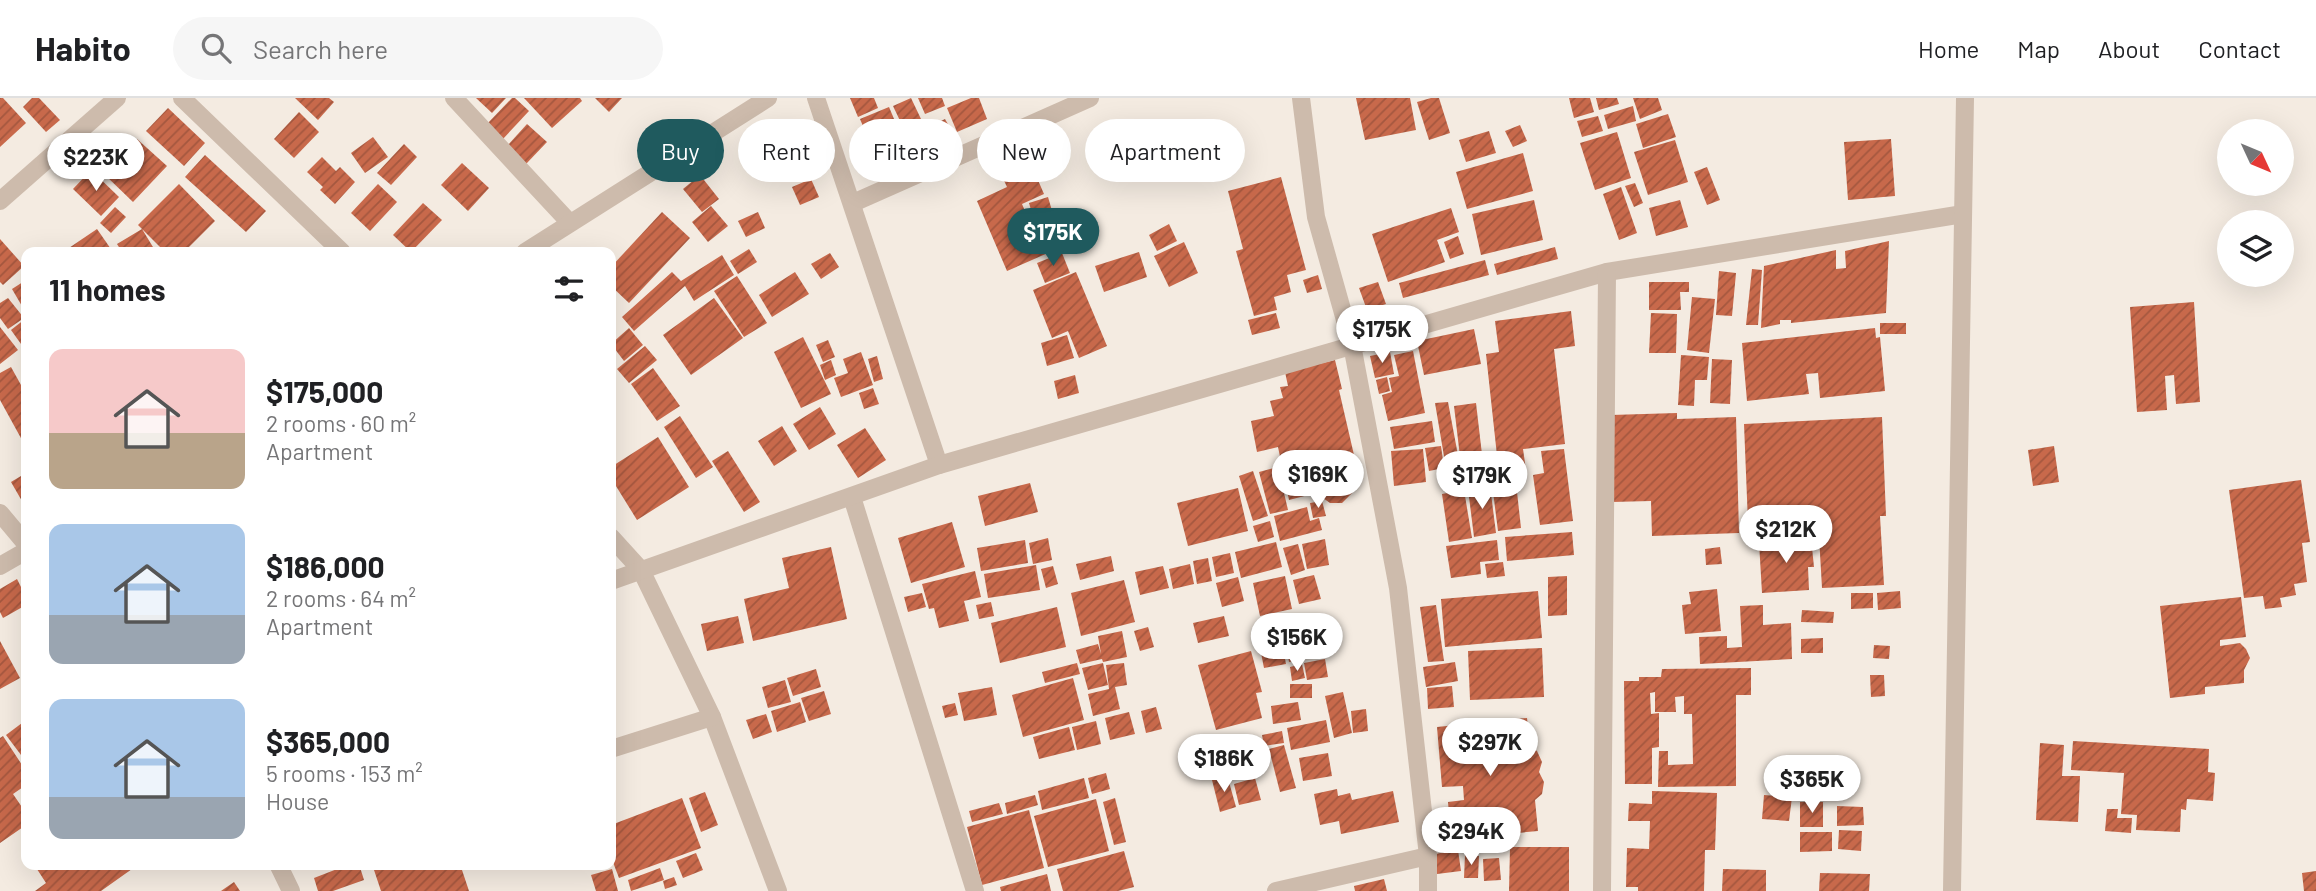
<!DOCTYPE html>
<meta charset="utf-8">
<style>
body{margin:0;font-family:Barlow,sans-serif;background:#f6f6f6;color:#202124;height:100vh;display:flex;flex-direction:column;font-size:26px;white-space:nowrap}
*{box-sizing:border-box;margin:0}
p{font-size:23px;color:#757577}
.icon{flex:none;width:38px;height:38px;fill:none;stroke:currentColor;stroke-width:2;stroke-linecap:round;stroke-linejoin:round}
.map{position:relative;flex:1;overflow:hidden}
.details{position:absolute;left:21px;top:149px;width:595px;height:623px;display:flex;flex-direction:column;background:#fff;border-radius:14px;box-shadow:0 7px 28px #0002}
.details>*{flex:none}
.banner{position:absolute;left:637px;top:21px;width:665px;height:63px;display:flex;gap:14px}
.needle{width:46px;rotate:134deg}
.buttons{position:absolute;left:2217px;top:21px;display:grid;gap:14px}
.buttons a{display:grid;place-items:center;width:77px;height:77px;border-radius:50%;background:#fff;box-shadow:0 7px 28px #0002;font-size:35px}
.price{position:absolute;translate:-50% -60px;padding:0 16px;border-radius:24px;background:#fff;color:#222;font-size:23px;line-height:46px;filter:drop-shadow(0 2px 4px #0008)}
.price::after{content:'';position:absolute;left:50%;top:42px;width:21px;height:16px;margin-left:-10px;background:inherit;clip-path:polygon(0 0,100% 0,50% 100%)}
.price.on{background:#1f5a5e;color:#fff}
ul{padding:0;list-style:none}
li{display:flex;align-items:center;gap:21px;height:175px;padding:0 28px}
li span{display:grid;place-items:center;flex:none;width:196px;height:140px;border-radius:14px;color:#555}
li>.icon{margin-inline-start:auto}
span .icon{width:84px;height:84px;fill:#fffc;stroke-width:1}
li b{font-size:30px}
h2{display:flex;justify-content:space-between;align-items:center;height:84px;padding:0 28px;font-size:30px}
.tag{padding:0 24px;border-radius:32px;background:#fff;box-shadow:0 7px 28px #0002;font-size:24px;line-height:63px}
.tag.on{background:#1f5a5e;color:#fff}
header{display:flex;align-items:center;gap:42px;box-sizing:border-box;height:98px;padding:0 35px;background:#fff;border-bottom:2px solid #e0e0e0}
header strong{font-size:33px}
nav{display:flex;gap:38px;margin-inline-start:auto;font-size:24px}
.search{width:490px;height:63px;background:#f6f6f6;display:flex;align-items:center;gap:18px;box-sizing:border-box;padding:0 24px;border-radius:38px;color:#757577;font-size:26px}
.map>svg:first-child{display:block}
.building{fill:url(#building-hatch)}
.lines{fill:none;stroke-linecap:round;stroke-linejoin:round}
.minor{stroke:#cdbbac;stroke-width:18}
.tertiary{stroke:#cdbbac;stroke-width:18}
</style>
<header>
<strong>Habito</strong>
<div class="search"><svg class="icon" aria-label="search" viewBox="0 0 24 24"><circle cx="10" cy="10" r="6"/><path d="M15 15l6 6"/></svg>Search here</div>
<nav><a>Home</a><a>Map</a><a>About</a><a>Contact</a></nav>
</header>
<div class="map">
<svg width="2316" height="793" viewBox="0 0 2316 793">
<defs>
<pattern id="building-hatch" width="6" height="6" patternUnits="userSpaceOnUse" patternTransform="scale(1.75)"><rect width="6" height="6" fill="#c8694b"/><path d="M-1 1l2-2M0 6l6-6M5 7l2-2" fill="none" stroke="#a4573f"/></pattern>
</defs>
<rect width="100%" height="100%" fill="#f4ebe1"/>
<g class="building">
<polygon points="0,0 3,0 26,25 0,49"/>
<polygon points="32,0 39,0 60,22 46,34 23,9"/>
<polygon points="295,0 329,0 334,4 318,22"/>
<polygon points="476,0 506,0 492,15"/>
<polygon points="512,0 515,0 529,13 502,42 486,27"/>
<polygon points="524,0 580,0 582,3 552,30"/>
<polygon points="595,0 622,0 609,14"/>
<polygon points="850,0 874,0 878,10 858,19"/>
<polygon points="911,0 921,21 903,29 893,8"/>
<polygon points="918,0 942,0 945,8 925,16"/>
<polygon points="971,0 979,0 987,21 957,34 947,10"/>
<polygon points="1356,0 1410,0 1416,32 1365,42"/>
<polygon points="1431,0 1439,0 1450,35 1429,42 1417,4"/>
<polygon points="1569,0 1590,0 1594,14 1574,20"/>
<polygon points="1596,0 1617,0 1619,6 1599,12"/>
<polygon points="1633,0 1658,0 1662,12 1640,21"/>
<polygon points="1633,8 1636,23 1608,31 1604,17"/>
<polygon points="889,9 897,28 868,40 860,21"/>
<polygon points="168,10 205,45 184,68 146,33"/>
<polygon points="299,14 319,34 294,60 274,41"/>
<polygon points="1668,16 1676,39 1643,50 1636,26"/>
<polygon points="1598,18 1603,33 1582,39 1577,23"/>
<polygon points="945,21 953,35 936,43 929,29"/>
<polygon points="924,25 932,43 922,47 914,29"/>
<polygon points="527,26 547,44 526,66 507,48"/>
<polygon points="1520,27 1527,43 1513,49 1505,33"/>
<polygon points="1489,33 1496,55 1466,64 1459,42"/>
<polygon points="911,34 918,50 896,60 889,45"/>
<polygon points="1617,34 1631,80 1595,92 1580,45"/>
<polygon points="786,37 797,59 776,69 766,47"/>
<polygon points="373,39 388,59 365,75 351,55"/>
<polygon points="137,41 167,68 133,104 104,76"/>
<polygon points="1891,41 1895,98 1848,102 1844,44"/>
<polygon points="1675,42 1688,84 1648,97 1634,54"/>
<polygon points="875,43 882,68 862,72 856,48"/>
<polygon points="404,46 417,59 391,87 377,75"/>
<polygon points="1523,55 1533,93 1467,111 1456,74"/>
<polygon points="205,57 266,113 246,134 185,79"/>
<polygon points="322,59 336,73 340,69 355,84 335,106 320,92 323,89 307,74"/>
<polygon points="1028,59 1044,96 1022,106 1035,137 1057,127 1066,147 1007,173 977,103 1007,89 999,72"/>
<polygon points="462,65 489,90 468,113 441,87"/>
<polygon points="1707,69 1720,102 1707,107 1694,74"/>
<polygon points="91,72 119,99 101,118 73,91"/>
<polygon points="700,77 719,101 702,114 683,91"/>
<polygon points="1281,79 1306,172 1287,177 1291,194 1274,199 1277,212 1254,218 1236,153 1243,151 1228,93"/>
<polygon points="811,81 819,99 800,107 792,89"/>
<polygon points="1635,85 1643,105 1634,109 1625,88"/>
<polygon points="179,86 215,123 184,154 165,154 142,131 156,154 122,154 117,146 142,131 138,127"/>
<polygon points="378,86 397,104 370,133 351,115"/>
<polygon points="1621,89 1637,135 1619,142 1603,96"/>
<polygon points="1048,99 1055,123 1036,129 1029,105"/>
<polygon points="1534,102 1543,142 1481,157 1472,116"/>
<polygon points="1680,102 1688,129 1656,138 1649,110"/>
<polygon points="423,105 442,122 411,154 393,137"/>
<polygon points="711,108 728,128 708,144 692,124"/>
<polygon points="115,109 126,119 111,135 100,125"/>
<polygon points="1451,110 1459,134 1437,142 1445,164 1388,184 1372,136"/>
<polygon points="662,114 690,140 629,205 611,188 611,169"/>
<polygon points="758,114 765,130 746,139 738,123"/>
<polygon points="1169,126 1177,143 1157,153 1149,137"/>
<polygon points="97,131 113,154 63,154"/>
<polygon points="1458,138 1464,156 1450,161 1444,144"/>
<polygon points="0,141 24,168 3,187 0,184"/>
<polygon points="1889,143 1886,215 1791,225 1791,222 1780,222 1780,226 1761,230 1764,168 1836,152 1836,171 1846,170 1845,153"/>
<polygon points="1184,144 1198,175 1169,189 1154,158"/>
<polygon points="1555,149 1558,161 1497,177 1494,166"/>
<polygon points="749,151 757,164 738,176 730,163"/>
<polygon points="1139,154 1147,179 1104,194 1095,168"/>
<polygon points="830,155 839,169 821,181 811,166"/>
<polygon points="1062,155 1070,175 1045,185 1037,165"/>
<polygon points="722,157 734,177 694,203 685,188 634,233 622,219 672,174 681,183"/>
<polygon points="1485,162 1489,177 1403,200 1399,185"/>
<polygon points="1752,171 1762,172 1758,227 1746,227"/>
<polygon points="1719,173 1736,175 1732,218 1716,217"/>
<polygon points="795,174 809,196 772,219 759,197"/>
<polygon points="1076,174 1107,248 1079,260 1068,233 1052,240 1033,192"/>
<polygon points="1318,177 1322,191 1307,195 1303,182"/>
<polygon points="737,178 767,225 744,239 714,193"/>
<polygon points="26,182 26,215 12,191"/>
<polygon points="1378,184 1386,206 1367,212 1359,190"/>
<polygon points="1649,184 1689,184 1689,194 1680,194 1681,212 1649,212"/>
<polygon points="1692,199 1715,201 1709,255 1687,252"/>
<polygon points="8,200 24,220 8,231 0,220 0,205"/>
<polygon points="714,200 743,240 691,277 663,237"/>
<polygon points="2194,204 2200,304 2176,306 2174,277 2165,278 2167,312 2137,314 2130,209"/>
<polygon points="1571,213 1575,248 1554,251 1565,346 1523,351 1526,372 1499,376 1486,256 1499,254 1495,223"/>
<polygon points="1276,215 1280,230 1252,237 1248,222"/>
<polygon points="1651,215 1677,216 1676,255 1649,255"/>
<polygon points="25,221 26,243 21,246 11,232"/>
<rect x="1880" y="225" width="26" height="11"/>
<polygon points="0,229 18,252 0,266"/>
<polygon points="629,230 643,247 624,263 611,246"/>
<polygon points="1875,230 1876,240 1880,239 1885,293 1820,300 1818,275 1806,276 1809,296 1747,303 1742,245"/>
<polygon points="1474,231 1481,266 1424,277 1417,243"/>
<polygon points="1067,237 1074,260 1047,268 1041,245"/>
<polygon points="803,239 831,296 801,310 774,254"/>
<polygon points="828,242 835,259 823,264 816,247"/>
<polygon points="645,248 657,262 629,285 617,271"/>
<polygon points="1413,253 1425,315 1388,323 1382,297 1392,294 1389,280 1399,278 1394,257"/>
<polygon points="861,254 873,287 841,299 834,280 848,275 843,261"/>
<polygon points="1390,254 1394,276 1375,280 1370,258"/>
<polygon points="1681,257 1709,259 1707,282 1695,282 1694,308 1678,307"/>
<polygon points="877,258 883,281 874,284 868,261"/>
<polygon points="1712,261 1732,262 1730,306 1710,305"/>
<polygon points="831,262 836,277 825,282 820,267"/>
<polygon points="1335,262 1342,291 1339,292 1360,383 1354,385 1352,395 1342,405 1330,405 1316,395 1289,402 1278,349 1257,354 1251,323 1274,318 1270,303 1283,300 1280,289 1288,288 1285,274"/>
<polygon points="11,269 26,296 26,339 22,342 0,302 0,275"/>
<polygon points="653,270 680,308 657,323 631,286"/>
<polygon points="1075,277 1079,295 1058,301 1054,283"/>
<polygon points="1387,279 1390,293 1379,296 1376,282"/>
<polygon points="873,290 879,306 864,311 859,295"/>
<polygon points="1448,304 1460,368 1446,370 1435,305"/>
<polygon points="1476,305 1483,365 1461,367 1454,308"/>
<polygon points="820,309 836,336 809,352 793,326"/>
<polygon points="1677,315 1677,321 1736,319 1739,435 1652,438 1651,403 1612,404 1611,317"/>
<polygon points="680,318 713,369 696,380 664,329"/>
<polygon points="1882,319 1886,418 1880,418 1884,487 1822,490 1818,421 1748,425 1744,326"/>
<polygon points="1432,323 1435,344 1394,351 1390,329"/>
<polygon points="782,328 797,353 774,368 758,343"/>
<polygon points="865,330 886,362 858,380 837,347"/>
<polygon points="658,339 689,389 637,422 611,380 611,369"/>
<polygon points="1441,348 1444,370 1429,373 1425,350"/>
<polygon points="2054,348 2059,384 2033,388 2028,352"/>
<polygon points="1423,351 1426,384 1394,388 1391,353"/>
<polygon points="1564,351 1573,423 1540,427 1533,377 1544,375 1541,353"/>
<polygon points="728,353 760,404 744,414 712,363"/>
<polygon points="1278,369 1288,412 1270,416 1259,374"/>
<polygon points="1253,373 1268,418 1253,423 1239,378"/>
<polygon points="26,375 26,410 11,384"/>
<polygon points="1515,376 1521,430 1498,433 1491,378"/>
<polygon points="2301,382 2310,444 2302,445 2307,484 2294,486 2296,497 2280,500 2282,509 2265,511 2263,498 2244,500 2229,392"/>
<polygon points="1030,385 1038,414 985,428 978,398"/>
<polygon points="1490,388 1496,435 1474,439 1468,391"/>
<polygon points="1238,390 1248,433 1188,448 1177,405"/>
<polygon points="1464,392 1472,440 1449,444 1442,396"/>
<polygon points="1322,403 1326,418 1313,420 1310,405"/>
<polygon points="1307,409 1310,423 1319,420 1322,432 1280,443 1274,418"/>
<polygon points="1270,423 1274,439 1258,444 1253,428"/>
<polygon points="952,424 965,469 911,485 898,440"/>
<polygon points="1572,434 1574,457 1507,463 1505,439"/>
<polygon points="1048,440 1052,462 1033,466 1029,445"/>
<polygon points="1811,440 1814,469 1808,469 1809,492 1762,495 1759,444"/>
<polygon points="1325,441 1329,467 1307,471 1302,446"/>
<polygon points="1025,442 1028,465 981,473 977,450"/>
<polygon points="1497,442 1499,462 1480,464 1481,476 1451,480 1446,448"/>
<polygon points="1276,444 1282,469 1241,480 1235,454"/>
<polygon points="1298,446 1305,472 1291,477 1283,450"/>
<polygon points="831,449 847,521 753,543 744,501 789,490 782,460"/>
<polygon points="1720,449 1722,466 1706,467 1705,451"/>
<polygon points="1230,455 1234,475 1216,479 1212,459"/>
<polygon points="1111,458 1114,473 1080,482 1076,466"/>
<polygon points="1208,460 1212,483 1197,486 1193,463"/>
<polygon points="1503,464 1505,478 1487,480 1485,466"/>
<polygon points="1190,466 1194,486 1173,491 1169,471"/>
<polygon points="1036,467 1040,492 988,500 984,476"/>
<polygon points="1053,468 1058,486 1046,490 1041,471"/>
<polygon points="1163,468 1169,490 1140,497 1135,474"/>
<polygon points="975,473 981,499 964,503 969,523 939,530 934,510 929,511 922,486"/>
<polygon points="1314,477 1321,501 1299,506 1293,482"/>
<polygon points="1285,478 1292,511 1260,518 1253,485"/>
<polygon points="1567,478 1567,517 1548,518 1548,479"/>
<polygon points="1238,479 1244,503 1222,509 1216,485"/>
<polygon points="17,481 26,499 26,507 3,520 0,514 0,491"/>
<polygon points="1124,482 1135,524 1081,538 1071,495"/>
<polygon points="1717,491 1721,533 1685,536 1682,507 1691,506 1689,494"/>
<polygon points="1538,493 1542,540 1445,549 1441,501"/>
<polygon points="1900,493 1901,510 1878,512 1877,495"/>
<polygon points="922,495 926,509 908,514 904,499"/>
<polygon points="1851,495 1873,495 1873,510 1851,511"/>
<polygon points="2241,499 2246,539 2220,542 2220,548 2240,545 2246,551 2250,560 2244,572 2244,585 2205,589 2205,596 2170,600 2160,508"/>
<polygon points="991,504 994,518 979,521 976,507"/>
<polygon points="1436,507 1444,563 1428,564 1420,509"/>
<polygon points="1763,507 1763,527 1791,525 1792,561 1700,566 1699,539 1727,538 1727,550 1742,549 1740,508"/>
<polygon points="1057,509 1066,549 1000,565 991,525"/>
<polygon points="1802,512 1834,514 1833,525 1801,524"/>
<polygon points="738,518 744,545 707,553 701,526"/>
<polygon points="1224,518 1229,538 1198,545 1193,525"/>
<polygon points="1148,529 1154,549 1140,553 1134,533"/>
<polygon points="1122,533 1127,559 1103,564 1102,561 1080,566 1076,552 1098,546 1101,556 1098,538"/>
<polygon points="1331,534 1335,555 1289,564 1286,543"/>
<polygon points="1823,540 1823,555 1801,555 1801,541"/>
<polygon points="0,543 20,580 0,591"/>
<polygon points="1282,545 1286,566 1264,570 1260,550"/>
<polygon points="1874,547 1890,548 1889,561 1873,560"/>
<polygon points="1542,550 1544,599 1470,602 1468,553"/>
<polygon points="1251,553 1262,594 1256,595 1262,620 1216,632 1198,567"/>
<polygon points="1325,561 1328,579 1307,582 1304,565"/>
<polygon points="1455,564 1458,583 1426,589 1423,569"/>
<polygon points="1077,565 1080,576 1045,585 1042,574"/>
<polygon points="1103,565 1108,587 1088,592 1082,570"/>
<polygon points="1124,565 1127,587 1115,589 1120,611 1093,618 1088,596 1109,591 1106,567"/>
<polygon points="1302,566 1305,580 1292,583 1290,569"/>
<polygon points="1751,570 1751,597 1736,597 1736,688 1658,689 1659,653 1668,653 1668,667 1693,666 1692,616 1684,616 1684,598 1675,599 1676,614 1655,614 1655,594 1650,595 1651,616 1659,615 1659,649 1652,650 1652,686 1625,686 1624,583 1639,583 1639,579 1661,579 1662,571"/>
<polygon points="816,571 821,589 793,598 787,580"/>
<polygon points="1870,577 1884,577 1885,598 1871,599"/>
<polygon points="1073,580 1084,622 1023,639 1012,597"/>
<polygon points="785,582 791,604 768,610 762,589"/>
<rect x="1290" y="586" width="22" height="14"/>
<polygon points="1452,588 1454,609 1428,611 1427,590"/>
<polygon points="992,589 997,617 964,623 958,595"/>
<polygon points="824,593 831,616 809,623 801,600"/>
<polygon points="1343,594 1352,635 1334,640 1325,598"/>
<polygon points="800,604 806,624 777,634 771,613"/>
<polygon points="1298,604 1301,622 1273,626 1271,608"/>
<polygon points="955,605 958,617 945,620 942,608"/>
<polygon points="1156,609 1162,631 1146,635 1141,613"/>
<polygon points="1366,611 1368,633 1353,635 1351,613"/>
<polygon points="1129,614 1135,636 1110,642 1105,620"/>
<polygon points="766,616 772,634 753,641 746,622"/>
<polygon points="1527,620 1530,649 1537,653 1542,664 1539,674 1544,684 1542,696 1535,702 1538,733 1497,737 1496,732 1475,734 1475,738 1445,741 1443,716 1449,716 1448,704 1464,702 1463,688 1442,689 1437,629"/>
<polygon points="26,622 26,653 21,657 6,637"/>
<polygon points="1326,622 1330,644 1291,652 1287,630"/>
<polygon points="1096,623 1101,646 1077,652 1072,629"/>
<polygon points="1069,629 1075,652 1039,661 1033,639"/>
<polygon points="1282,633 1284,645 1264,648 1262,637"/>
<polygon points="3,638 26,673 26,687 13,696 26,715 26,727 0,745 0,640"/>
<polygon points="2073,643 2209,651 2208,674 2215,675 2213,703 2187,701 2186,712 2181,711 2180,734 2136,732 2137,717 2121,716 2124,675 2071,672"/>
<polygon points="2040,645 2064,647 2062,678 2080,678 2078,724 2036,722"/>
<polygon points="1245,647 1253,677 1238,681 1230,650"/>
<polygon points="1284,647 1296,690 1280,694 1269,651"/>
<polygon points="1226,653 1231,672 1210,678 1205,659"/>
<polygon points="1328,655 1332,678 1303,683 1299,660"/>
<polygon points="1106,675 1110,691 1092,696 1088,680"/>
<polygon points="1227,677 1236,709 1220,714 1212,682"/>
<polygon points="1084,680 1089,700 1042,712 1038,693"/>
<polygon points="1255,680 1261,702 1239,707 1234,686"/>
<polygon points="1337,691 1338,698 1350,695 1352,702 1393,693 1399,724 1341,736 1339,723 1320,727 1314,696"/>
<polygon points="1652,693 1717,695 1715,752 1705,752 1704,793 1638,793 1638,789 1626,789 1627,750 1649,751 1650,723 1628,723 1629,705 1652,706"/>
<polygon points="705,694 718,727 701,734 689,700"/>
<polygon points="1035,697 1038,707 1007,716 1005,705"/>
<polygon points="1764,697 1792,699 1789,723 1762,721"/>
<polygon points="682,700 701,750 619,780 611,759 611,727"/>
<polygon points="1115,700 1126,744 1114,747 1103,704"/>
<polygon points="1096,701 1109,753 1048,769 1034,718"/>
<rect x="1800" y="704" width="23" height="25"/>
<polygon points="999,705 1003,716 972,724 969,713"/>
<polygon points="1837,708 1863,709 1864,727 1837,728"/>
<polygon points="2107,711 2118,711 2117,720 2132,720 2131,735 2105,733"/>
<polygon points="1029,712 1044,770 982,787 967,729"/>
<polygon points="1839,732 1862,733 1861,753 1838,751"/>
<polygon points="1800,734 1832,734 1832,753 1800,754"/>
<polygon points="1510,749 1569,749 1569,793 1509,793"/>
<polygon points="1458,752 1461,773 1437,776 1435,756"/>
<polygon points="1124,753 1134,789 1118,793 1063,793 1057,771"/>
<polygon points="696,755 703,772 683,780 676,763"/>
<polygon points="1465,757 1479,758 1478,780 1464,780"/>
<polygon points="1499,760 1501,782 1484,783 1483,761"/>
<polygon points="37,766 139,766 101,793 35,793 46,785 35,768"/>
<polygon points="350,766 359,766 364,782 333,793 318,793 314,780"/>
<polygon points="372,766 460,766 469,793 381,793"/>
<polygon points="660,770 664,782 631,793 628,782"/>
<polygon points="612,771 618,793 596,793 591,777"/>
<polygon points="1723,771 1766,772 1766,793 1722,793"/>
<polygon points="2316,773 2316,793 2304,793 2302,775"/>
<polygon points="1820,775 1870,776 1869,793 1819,793"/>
<polygon points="1047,776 1051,793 1001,793 1000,789"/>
<polygon points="674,779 677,787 665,791 663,783"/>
<polygon points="1384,781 1387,793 1355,793 1354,788"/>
<polygon points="234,784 240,793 221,793"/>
</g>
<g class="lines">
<g class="minor">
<polyline points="182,0 342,154"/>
<polyline points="454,0 570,125"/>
<polyline points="816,0 939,367"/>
<polyline points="1301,0 1316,119 1352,247 1398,490 1428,758 1428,793"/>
<polyline points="0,103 117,0"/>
<polyline points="853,105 1090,0"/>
<polyline points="525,154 768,0"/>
<polyline points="852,399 975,793"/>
<polyline points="0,415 26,446"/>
<polyline points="611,439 641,472 712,619 778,793"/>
<polyline points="0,468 26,453"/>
<polyline points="611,483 939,367 1607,174 1963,116"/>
<polyline points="611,651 712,619"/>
<polyline points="278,766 291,793"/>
<polyline points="1276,793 1428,758"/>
<polyline points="1602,793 1607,174"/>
</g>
<polyline class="tertiary" points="1952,793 1965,0"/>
</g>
</svg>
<div class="buttons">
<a><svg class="needle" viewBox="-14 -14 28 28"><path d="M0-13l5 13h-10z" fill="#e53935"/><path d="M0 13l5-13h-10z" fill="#757577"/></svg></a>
<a><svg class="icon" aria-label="layers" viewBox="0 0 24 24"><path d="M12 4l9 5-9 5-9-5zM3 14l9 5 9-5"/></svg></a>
</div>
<b class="price" style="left:96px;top:95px">$223K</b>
<b class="price on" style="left:1053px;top:170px">$175K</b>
<b class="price" style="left:1382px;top:267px">$175K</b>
<b class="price" style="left:1318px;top:412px">$169K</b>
<b class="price" style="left:1482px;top:413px">$179K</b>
<b class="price" style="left:1786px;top:467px">$212K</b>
<b class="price" style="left:1297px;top:575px">$156K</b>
<b class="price" style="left:1490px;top:680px">$297K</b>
<b class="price" style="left:1224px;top:696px">$186K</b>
<b class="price" style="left:1812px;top:717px">$365K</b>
<b class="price" style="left:1471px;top:769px">$294K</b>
<div class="banner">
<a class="tag on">Buy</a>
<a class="tag">Rent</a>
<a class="tag">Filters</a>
<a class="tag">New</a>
<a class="tag">Apartment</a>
</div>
<section class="details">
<h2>11 homes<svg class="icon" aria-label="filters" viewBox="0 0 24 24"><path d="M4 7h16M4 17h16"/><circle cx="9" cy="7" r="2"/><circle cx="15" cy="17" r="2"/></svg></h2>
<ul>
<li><span style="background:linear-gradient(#f6c9c9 60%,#b9a48a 0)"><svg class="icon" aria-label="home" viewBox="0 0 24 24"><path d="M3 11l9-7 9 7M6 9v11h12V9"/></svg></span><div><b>$175,000</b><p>2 rooms · 60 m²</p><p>Apartment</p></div></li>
<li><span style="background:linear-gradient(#a9c7e8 65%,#9aa5b1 0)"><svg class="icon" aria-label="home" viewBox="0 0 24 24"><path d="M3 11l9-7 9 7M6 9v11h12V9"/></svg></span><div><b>$186,000</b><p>2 rooms · 64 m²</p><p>Apartment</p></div></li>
<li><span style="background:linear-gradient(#a9c7e8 70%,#9aa5b1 0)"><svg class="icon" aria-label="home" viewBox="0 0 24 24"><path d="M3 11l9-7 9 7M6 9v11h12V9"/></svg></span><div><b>$365,000</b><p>5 rooms · 153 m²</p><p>House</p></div></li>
</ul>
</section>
</div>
